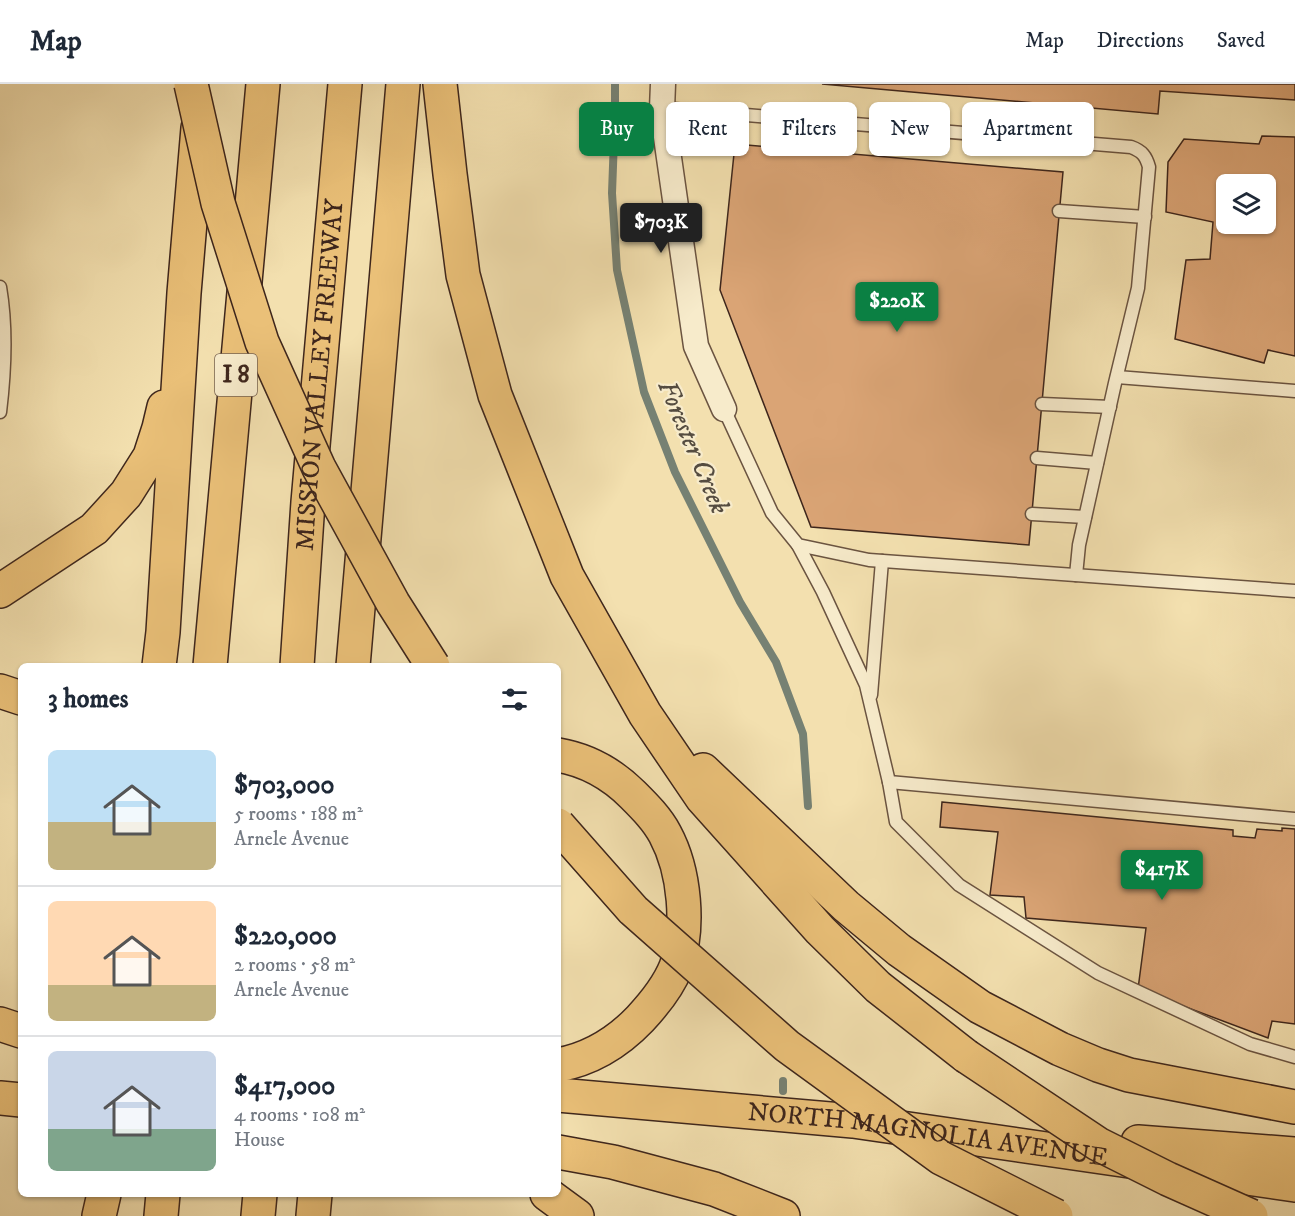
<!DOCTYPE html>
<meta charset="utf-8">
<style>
body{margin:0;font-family:"IM FELL DW Pica",serif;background:#f6f6f7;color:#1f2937;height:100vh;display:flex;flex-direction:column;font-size:22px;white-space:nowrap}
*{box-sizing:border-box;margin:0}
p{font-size:20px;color:#747a83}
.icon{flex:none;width:33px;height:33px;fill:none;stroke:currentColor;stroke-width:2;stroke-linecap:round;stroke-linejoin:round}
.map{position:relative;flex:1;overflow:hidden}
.side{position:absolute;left:18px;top:579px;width:543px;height:534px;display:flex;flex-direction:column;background:#fff;border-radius:9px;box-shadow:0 2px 4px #0004}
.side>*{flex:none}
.top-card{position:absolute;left:579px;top:18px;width:570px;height:54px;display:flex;gap:12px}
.tools{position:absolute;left:1216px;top:90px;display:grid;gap:12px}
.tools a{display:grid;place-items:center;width:60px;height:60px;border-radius:9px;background:#fff;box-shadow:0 2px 4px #0004;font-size:30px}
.price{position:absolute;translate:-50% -51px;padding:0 14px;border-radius:6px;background:#0b8043;color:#fff;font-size:20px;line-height:39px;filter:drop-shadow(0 2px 3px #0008)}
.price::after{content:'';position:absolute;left:50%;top:36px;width:18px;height:14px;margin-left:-9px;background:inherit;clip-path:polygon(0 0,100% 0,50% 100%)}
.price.active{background:#222;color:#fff}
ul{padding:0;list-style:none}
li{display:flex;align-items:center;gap:18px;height:150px;padding:0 30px}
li+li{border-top:2px solid #e0e1e3}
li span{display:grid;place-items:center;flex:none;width:168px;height:120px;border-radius:9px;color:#555}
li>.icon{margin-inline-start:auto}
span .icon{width:72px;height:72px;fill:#fffc;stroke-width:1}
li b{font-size:26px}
h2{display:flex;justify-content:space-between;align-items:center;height:72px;padding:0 30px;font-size:26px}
.tag{padding:0 21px;border-radius:9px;background:#fff;box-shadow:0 2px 4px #0004;font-size:21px;line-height:54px}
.tag.active{background:#0b8043;color:#fff}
header{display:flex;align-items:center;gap:36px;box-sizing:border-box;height:84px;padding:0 30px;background:#fff;border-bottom:2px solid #e0e1e3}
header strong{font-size:28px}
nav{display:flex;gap:33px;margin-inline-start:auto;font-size:21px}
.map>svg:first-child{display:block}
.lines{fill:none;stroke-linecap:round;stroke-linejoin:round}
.stream{stroke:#768173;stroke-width:8}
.building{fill:#daa475;stroke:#3e261c;stroke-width:1.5;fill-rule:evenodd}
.lane-casing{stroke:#6b5441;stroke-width:15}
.street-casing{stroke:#6b5441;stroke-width:27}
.highway-casing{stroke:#3e261c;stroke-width:36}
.lane{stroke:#f7ebcb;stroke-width:12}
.street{stroke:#f7ebcb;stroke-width:24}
.highway{stroke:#eac078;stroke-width:33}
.highway-bridge-casing{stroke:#3e261c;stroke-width:36;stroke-linecap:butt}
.highway-bridge{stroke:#eac078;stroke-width:33}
.labels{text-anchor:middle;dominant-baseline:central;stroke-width:4.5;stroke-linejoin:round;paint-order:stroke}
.shield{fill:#f7ebcb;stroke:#766150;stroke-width:1.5}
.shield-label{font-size:24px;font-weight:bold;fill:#3e261c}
.street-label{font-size:26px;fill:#3e261c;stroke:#f7ebcb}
.water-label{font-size:27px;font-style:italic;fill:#554c40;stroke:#f7ebcb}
</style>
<header>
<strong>Map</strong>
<nav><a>Map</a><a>Directions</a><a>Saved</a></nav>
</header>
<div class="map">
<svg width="1295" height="1132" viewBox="0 0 1295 1132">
<rect width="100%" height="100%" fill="#f3e0af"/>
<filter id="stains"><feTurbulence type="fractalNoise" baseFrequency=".00333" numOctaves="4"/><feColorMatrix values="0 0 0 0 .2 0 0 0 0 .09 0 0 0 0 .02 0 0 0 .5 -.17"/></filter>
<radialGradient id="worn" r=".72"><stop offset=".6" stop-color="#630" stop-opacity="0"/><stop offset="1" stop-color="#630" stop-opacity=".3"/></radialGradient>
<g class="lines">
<g class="stream">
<polyline points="615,0 615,28 612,109 617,186 644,308 675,388 740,518 776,578 803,650 808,722"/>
<polyline points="783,1007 783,997"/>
</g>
</g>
<g class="building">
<polygon points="822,0 1295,0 1295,16 1160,7 1158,30"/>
<path d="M1262,52L1295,53V272L1268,266L1264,279L1175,255L1186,176L1210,175L1213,138L1166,128L1168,78L1184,55L1259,60ZM1227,100H1266V140H1227Z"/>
<polygon points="735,60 1063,88 1029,461 811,443 720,206"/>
<polygon points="942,718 1233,746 1233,752 1255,754 1257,745 1282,747 1282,744 1295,745 1295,940 1272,937 1268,954 1138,905 1146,844 1026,834 1024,813 990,811 998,748 940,743"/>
</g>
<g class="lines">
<g class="lane-casing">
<g id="lane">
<path d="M662,24L1131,63C1142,67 1146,72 1149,83L1138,204L1115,299L1079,461L1076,491"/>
<polyline points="1059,127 1145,133"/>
<path d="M0,203C7,244 5,287 0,328"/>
<polyline points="1117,293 1295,307"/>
<polyline points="1042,320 1110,323"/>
<polyline points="724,325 772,429 798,461 869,476 1295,507"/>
<polyline points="1037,374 1097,379"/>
<polyline points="1032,430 1085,433"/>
<polyline points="798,461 823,508 866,601 889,698 1295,735"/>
<polyline points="871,611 882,477"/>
<polyline points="889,698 896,738 959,801 1098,889 1250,960 1295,973"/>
</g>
</g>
<g class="street-casing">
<polyline id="street" points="663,0 662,25 696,262 724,325"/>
</g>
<g class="highway-casing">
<g id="highway">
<polyline points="440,0 450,90 463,191 495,311 567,492 645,630 702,714 820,846 878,903 966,972"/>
<polyline points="0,507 94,445 126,410 150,372 159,344 164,323"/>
<polyline points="159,582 163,548 184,209 198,44"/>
<polyline points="210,582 263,0"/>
<path id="s1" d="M297,582L308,418L345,0"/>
<polyline points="353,582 403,0"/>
<polyline points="0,607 21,614"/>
<path d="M558,671C587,676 613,691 633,711C645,723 657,735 665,750C685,787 690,844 676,883C668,903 654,920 640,935C617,959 591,975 558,981"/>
<polyline points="703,686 846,822 899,866 980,923 1060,965 1098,981 1129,991 1295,1023"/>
<polyline points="0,940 21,947"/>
<path id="s2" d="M558,1011L853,1037L1295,1101"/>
<polyline points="0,1014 21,1016"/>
<polyline points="1138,1058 1295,1070"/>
<polyline points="558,1068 613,1078 714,1105 783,1132"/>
<polyline points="547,1110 577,1132"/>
<polyline points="99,1132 104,1110"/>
<polyline points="161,1132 163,1110"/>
<polyline points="258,1132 260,1110"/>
<polyline points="313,1132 315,1110"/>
</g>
</g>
<use href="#lane" class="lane"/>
<use href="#street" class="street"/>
<use href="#highway" class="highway"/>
<g class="highway-bridge-casing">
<g id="highway-bridge">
<polyline points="191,0 218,119 262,258 319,384 393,519 433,582"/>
<polyline points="558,741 633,826 787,962 941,1074 1056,1132"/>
<polyline points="966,972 1098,1060 1168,1095 1251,1132"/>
</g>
</g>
<use href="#highway-bridge" class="highway-bridge"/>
</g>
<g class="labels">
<rect class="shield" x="215" y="270" width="42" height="42" rx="4.5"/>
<g class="shield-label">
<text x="236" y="291">I 8</text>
</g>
<g class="street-label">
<text stroke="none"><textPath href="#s1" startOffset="292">MISSION VALLEY FREEWAY</textPath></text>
<text stroke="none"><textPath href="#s2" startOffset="372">NORTH MAGNOLIA AVENUE</textPath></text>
</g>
<g class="water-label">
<text transform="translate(693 363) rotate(67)">Forester Creek</text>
</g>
</g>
<rect width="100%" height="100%" filter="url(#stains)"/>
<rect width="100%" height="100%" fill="url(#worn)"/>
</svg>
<div class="tools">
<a><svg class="icon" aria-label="layers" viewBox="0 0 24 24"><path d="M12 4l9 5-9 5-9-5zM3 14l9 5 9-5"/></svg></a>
</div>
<b class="price active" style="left:661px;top:170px">$703K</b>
<b class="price" style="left:897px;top:249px">$220K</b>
<b class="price" style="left:1162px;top:817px">$417K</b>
<div class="top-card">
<a class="tag active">Buy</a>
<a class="tag">Rent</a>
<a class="tag">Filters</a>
<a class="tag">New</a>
<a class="tag">Apartment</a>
</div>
<section class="side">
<h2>3 homes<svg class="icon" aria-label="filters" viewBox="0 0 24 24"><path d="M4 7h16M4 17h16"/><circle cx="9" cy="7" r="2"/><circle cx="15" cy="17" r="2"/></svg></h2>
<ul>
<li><span style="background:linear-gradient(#bfe0f5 60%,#c2b280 0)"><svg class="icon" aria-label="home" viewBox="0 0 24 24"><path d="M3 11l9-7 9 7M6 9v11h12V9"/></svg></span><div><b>$703,000</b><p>5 rooms · 188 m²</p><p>Arnele Avenue</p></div></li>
<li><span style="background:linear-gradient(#ffd9b3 70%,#c2b280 0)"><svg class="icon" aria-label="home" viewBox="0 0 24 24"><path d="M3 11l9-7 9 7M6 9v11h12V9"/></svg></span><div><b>$220,000</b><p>2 rooms · 58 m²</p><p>Arnele Avenue</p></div></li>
<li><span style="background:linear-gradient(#c9d6e8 65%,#7fa58c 0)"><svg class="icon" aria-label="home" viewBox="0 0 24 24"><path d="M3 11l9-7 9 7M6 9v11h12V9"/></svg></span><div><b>$417,000</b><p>4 rooms · 108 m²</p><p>House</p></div></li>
</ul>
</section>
</div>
